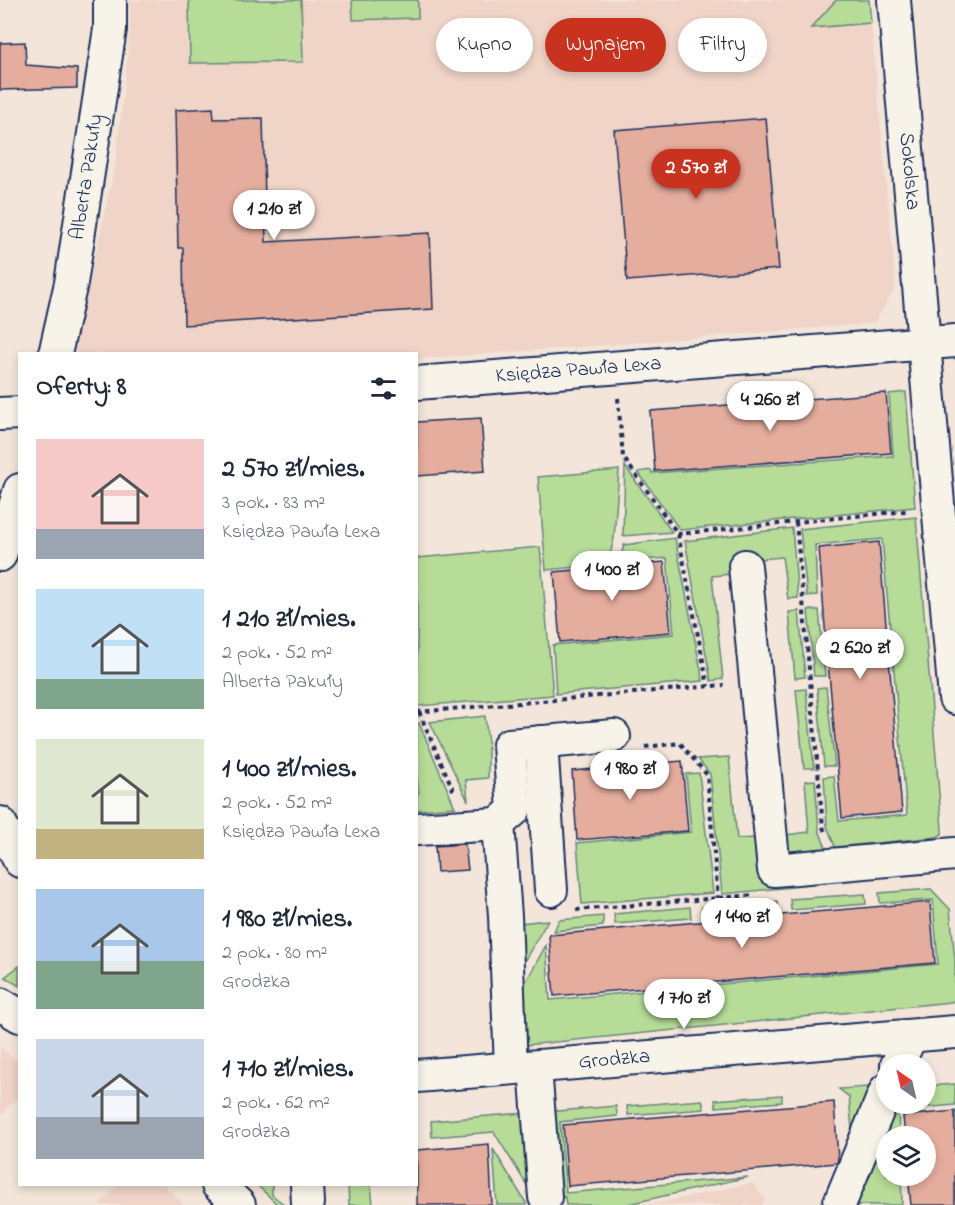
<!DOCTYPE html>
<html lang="pl">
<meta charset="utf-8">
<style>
body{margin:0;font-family:"Indie Flower",sans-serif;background:#f2f2f3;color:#1f2937;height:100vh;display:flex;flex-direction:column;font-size:22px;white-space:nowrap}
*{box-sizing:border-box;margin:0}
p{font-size:20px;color:#747a83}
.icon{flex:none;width:33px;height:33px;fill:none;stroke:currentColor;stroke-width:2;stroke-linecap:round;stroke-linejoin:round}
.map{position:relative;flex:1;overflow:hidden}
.side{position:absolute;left:18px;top:352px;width:400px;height:834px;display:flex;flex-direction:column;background:#fff;border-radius:0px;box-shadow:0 3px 9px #0003}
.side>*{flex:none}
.hud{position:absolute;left:436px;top:18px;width:428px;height:54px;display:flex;gap:12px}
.needle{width:39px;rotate:326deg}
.tools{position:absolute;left:876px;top:1054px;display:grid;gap:12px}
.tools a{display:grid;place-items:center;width:60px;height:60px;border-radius:50%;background:#fff;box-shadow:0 3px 9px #0003;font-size:30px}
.price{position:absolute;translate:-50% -51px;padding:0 14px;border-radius:21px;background:#fff;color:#222;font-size:20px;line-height:39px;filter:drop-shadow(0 2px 3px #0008)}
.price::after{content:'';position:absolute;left:50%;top:36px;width:18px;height:14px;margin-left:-9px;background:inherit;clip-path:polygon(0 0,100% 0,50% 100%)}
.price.on{background:#c8321e;color:#fff}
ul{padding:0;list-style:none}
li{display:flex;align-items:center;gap:18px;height:150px;padding:0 18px}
li span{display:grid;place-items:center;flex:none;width:168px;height:120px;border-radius:0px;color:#555}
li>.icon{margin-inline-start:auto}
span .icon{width:72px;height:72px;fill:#fffc;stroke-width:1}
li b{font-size:26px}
h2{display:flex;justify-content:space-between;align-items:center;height:72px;padding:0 18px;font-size:26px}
.tag{padding:0 21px;border-radius:27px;background:#fff;box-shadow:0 3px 9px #0003;font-size:21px;line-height:54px}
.tag.on{background:#c8321e;color:#fff}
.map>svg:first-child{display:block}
.built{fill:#efd4c7}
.green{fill:#b6dc98;stroke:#68867b;stroke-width:1.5}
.building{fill:#e5ad9d;stroke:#1b2f5e;stroke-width:1.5}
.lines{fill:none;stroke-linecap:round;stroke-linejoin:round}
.minor-casing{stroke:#1b2f5e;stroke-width:36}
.path{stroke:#1b2f5e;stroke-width:4;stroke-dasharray:4.5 4.5;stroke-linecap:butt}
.minor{stroke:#f7f3e8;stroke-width:32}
.labels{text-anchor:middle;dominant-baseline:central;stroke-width:5;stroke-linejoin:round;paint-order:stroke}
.street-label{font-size:21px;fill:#1b2f5e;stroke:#f7f3e8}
</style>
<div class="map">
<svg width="955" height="1205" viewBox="0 0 955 1205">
<rect width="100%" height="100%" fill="#f3e5d9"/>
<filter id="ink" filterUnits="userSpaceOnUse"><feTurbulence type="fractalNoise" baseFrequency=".0167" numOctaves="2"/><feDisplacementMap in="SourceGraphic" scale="12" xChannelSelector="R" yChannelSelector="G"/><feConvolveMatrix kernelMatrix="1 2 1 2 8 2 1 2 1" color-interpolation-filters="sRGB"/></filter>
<g filter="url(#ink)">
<g class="built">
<polygon points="130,0 836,0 812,28 871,23 896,287 874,323 606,345 417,359 417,354 74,354 116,161 130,32"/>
<polygon points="0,1048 20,1063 19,1096 0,1116"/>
<polygon points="753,1183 765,1200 761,1205 648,1205"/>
<polygon points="118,1185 164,1185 184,1205 99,1205"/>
</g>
<g class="green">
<polygon points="189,0 301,0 303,62 190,63"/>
<polygon points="352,0 418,0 418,18 353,20"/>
<polygon points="836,0 869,0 871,23 811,28"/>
<polygon points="906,392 915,507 680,530 638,472 651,470 652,473 893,456 889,394"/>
<polygon points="625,466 672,532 623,536"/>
<polygon points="619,470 614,538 608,564 546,570 538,477"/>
<polygon points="916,517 942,829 942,834 937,837 835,847 827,826 824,777 834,776 839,821 907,815 882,539 815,545 817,595 807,596 800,529"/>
<polygon points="792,528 798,598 788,599 782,557 730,562 731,574 712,576 723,679 711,681 685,541"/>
<polygon points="675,538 703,681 556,694 553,645 674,634 667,558 619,562 624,545"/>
<polygon points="540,547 553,695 417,706 417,558"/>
<polygon points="808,610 819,610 825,676 814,676"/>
<polygon points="799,611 805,677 795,678 789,612"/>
<polygon points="826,687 835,766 824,766 817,688"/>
<polygon points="806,689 814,768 804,768 796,690"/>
<polygon points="485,716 488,743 488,778 466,780 468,801 430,722"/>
<polygon points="417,723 419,723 455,807 417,810 417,794 419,793 417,778"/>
<polygon points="729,757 737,839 755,838 784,885 793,887 722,894 710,774 698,759"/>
<polygon points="699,773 713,893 582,904 577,843 691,832 686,774"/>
<polygon points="815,780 819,830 828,853 790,857 777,836 809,832 805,781"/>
<polygon points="931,889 950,909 955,960 955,1000 951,1002 517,1046 515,1002 546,945 550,1000 938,964 933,900 880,903 879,893"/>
<polygon points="865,894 866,904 791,910 790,899"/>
<polygon points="777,901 778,911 703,917 702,907"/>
<polygon points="690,907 691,918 615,924 614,914"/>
<polygon points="603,916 603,926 554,931 559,920"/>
<polygon points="548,920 514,979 511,924"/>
<polygon points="19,966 19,986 5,977"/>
<polygon points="955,1084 955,1105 898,1110 899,1137 886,1137 886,1176 901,1176 902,1205 852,1205 891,1104 926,1104 926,1086"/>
<polygon points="881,1086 854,1150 849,1097 839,1089"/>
<polygon points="782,1095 782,1102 716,1107 715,1100"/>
<polygon points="702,1100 704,1109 628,1115 627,1106"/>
<polygon points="616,1106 617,1116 560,1122 566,1193 748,1177 624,1205 566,1205 565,1197 553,1198 546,1112"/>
<polygon points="524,1113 530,1190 494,1132 432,1137 431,1121"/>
<polygon points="493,1149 526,1203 526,1205 497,1205"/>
<polygon points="257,1185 272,1185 272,1195 285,1205 278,1205"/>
<polygon points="348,1185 371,1185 373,1205 349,1205"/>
</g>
<g class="building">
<polygon points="25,42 26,65 77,69 77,88 0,90 0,43"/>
<polygon points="213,108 214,119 263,118 266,242 430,233 433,309 184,325 183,248 178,248 175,110"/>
<polygon points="766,118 779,269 627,281 614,130"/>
<polygon points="886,393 891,453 655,471 650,411"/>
<polygon points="481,418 485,471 417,476 417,422"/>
<polygon points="879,542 902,812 842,818 826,640 819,548"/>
<polygon points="664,562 671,632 560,642 554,572"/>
<polygon points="682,761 688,831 577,840 572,771"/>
<polygon points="465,844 468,870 437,872 435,846"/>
<polygon points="930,902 935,963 554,996 549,935"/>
<polygon points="834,1102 838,1159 837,1163 568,1186 563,1125"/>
<polygon points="955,1111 955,1205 911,1205 908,1176 926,1176 926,1137 905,1137 903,1116"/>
<polygon points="489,1144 492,1205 417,1205 417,1150"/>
</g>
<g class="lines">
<g class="minor-casing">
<g id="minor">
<path id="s1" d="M894,0L955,698"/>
<path id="s2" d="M55,354L71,283L110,29V0"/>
<path id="s3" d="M417,383L955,341"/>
<polyline points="0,414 20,413"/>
<polyline points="0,555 20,490"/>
<polyline points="745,566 774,870 955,854"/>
<polyline points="541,742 551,890"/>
<polyline points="0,823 20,861"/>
<polyline points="498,824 514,810 509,745 614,736"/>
<polyline points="417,829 498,824 505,916 511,1068"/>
<polyline points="0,1004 20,1016"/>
<polyline points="897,1065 911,1036"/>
<polyline points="535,1067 545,1197"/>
<path id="s4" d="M417,1076L955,1032"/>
<polyline points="218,1185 239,1205"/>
<polyline points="307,1185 308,1203"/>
<polyline points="839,1205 886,1090"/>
</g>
</g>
<g class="path">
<polyline points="618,398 623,457 678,534 906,511"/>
<polyline points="796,522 823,827 825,832"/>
<polyline points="678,534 708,686"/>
<polyline points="417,712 724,685"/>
<polyline points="419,712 455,794"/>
<polyline points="645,747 680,743 707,775 718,898"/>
<polyline points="576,910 754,895"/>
</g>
<use href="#minor" class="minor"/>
</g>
</g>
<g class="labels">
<g class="street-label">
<text stroke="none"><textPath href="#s1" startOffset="172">Sokolska</textPath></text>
<text stroke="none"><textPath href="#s2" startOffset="180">Alberta Pakuły</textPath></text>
<text stroke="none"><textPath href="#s3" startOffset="162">Księdza Pawła Lexa</textPath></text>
<text stroke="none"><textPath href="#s4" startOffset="198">Grodzka</textPath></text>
</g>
</g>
</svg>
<div class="tools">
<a><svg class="needle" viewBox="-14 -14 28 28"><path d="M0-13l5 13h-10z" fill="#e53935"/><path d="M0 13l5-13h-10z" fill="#747a83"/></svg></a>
<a><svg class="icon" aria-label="layers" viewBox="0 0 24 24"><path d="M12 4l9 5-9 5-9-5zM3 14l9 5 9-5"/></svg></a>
</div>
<b class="price on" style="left:696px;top:200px">2 570 zł</b>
<b class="price" style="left:274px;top:241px">1 210 zł</b>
<b class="price" style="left:770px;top:432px">4 260 zł</b>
<b class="price" style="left:612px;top:602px">1 400 zł</b>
<b class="price" style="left:860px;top:680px">2 620 zł</b>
<b class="price" style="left:630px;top:801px">1 980 zł</b>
<b class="price" style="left:742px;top:949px">1 440 zł</b>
<b class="price" style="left:684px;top:1030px">1 710 zł</b>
<div class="hud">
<a class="tag">Kupno</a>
<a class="tag on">Wynajem</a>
<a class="tag">Filtry</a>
</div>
<section class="side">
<h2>Oferty: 8<svg class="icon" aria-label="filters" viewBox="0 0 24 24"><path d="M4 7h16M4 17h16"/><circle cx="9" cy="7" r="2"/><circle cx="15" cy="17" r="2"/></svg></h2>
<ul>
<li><span style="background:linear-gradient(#f6c9c9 75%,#9aa5b1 0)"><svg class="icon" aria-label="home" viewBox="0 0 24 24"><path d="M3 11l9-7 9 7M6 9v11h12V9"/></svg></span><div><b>2 570 zł/mies.</b><p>3 pok. · 83 m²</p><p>Księdza Pawła Lexa</p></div></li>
<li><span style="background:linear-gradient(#bfe0f5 75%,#7fa58c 0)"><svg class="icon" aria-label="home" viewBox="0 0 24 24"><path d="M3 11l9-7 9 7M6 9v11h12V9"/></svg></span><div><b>1 210 zł/mies.</b><p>2 pok. · 52 m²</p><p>Alberta Pakuły</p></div></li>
<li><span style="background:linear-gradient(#dfe7d0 75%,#c2b280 0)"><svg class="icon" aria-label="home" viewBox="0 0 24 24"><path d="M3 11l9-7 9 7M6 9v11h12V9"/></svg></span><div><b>1 400 zł/mies.</b><p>2 pok. · 52 m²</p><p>Księdza Pawła Lexa</p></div></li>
<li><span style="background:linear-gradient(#a9c7e8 60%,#7fa58c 0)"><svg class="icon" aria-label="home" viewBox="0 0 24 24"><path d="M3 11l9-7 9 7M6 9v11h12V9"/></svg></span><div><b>1 980 zł/mies.</b><p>2 pok. · 80 m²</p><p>Grodzka</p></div></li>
<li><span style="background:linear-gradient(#c9d6e8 65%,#9aa5b1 0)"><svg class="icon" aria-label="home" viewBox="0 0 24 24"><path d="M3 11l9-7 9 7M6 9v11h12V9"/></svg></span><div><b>1 710 zł/mies.</b><p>2 pok. · 62 m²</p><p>Grodzka</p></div></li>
</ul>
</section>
</div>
